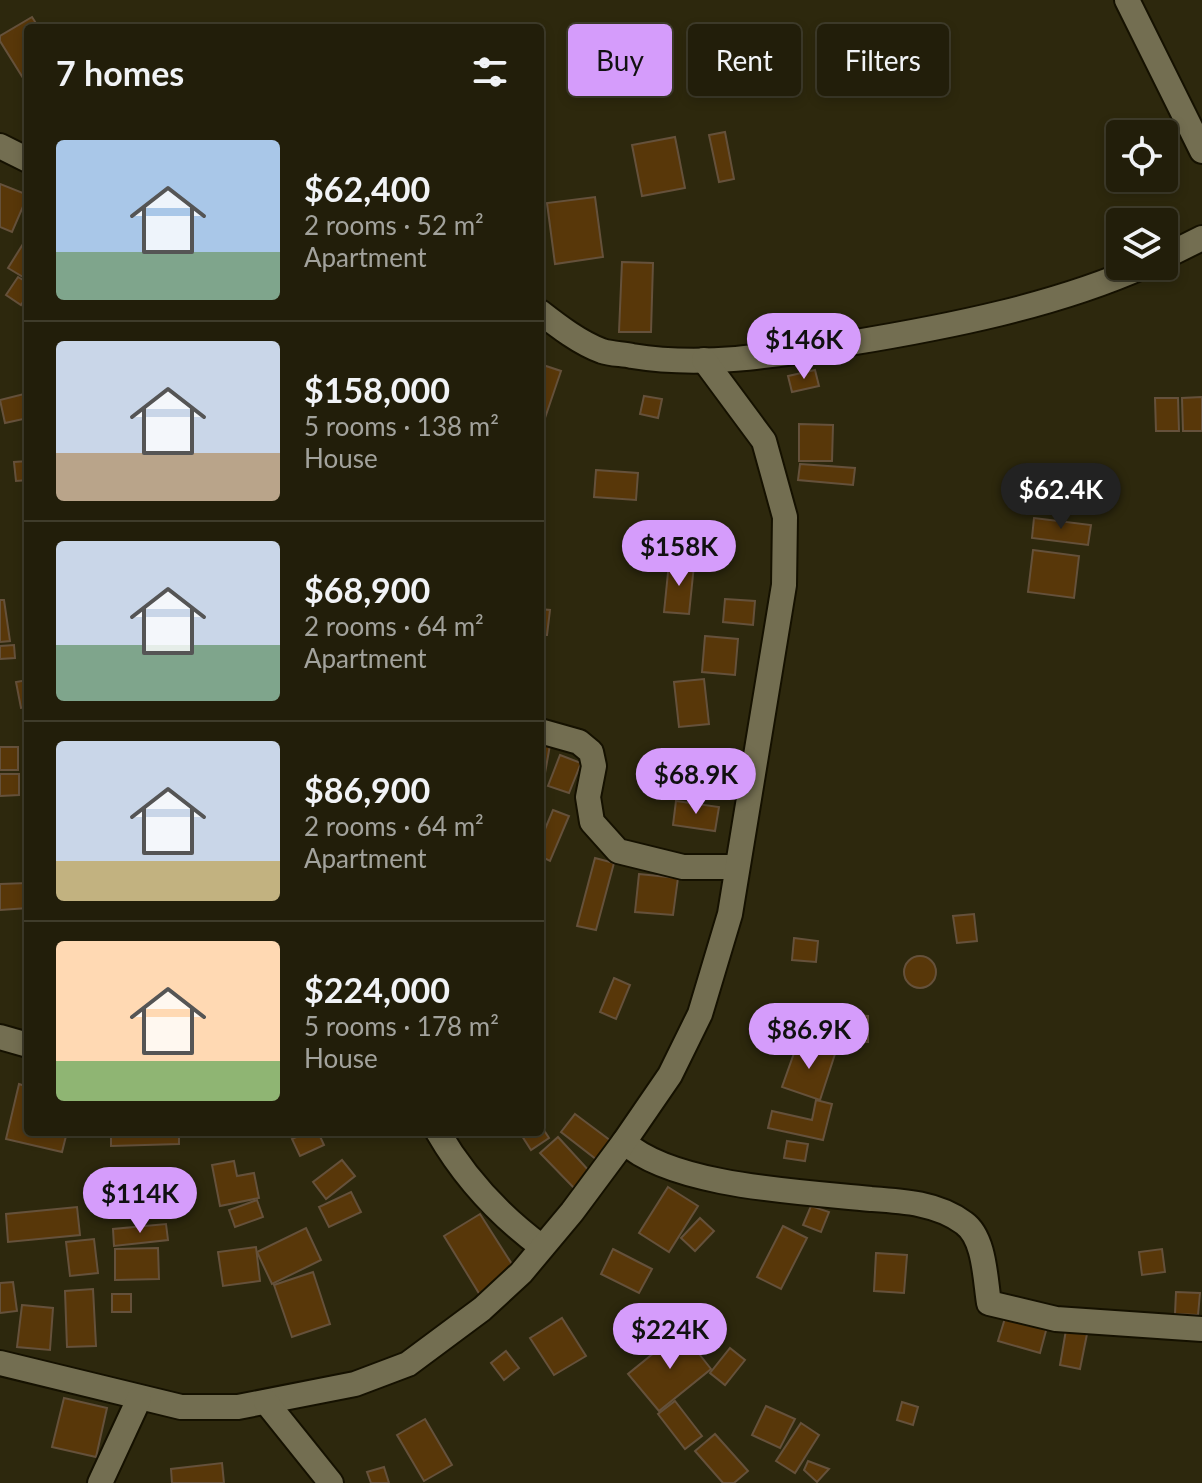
<!DOCTYPE html>
<meta charset="utf-8">
<style>
body{margin:0;font-family:Lato,sans-serif;background:#2a2713;color:#f1f3f6;height:100vh;display:flex;flex-direction:column;font-size:30px;white-space:nowrap}
*{box-sizing:border-box;margin:0}
p{font-size:26px;color:#a2a29c}
.icon{flex:none;width:44px;height:44px;fill:none;stroke:currentColor;stroke-width:2;stroke-linecap:round;stroke-linejoin:round}
.map{position:relative;flex:1;overflow:hidden}
.drawer{position:absolute;left:24px;top:24px;width:520px;height:1112px;display:flex;flex-direction:column;background:#221e0a;border-radius:8px;box-shadow:0 4px 12px #0003,0 0 0 2px #3f3c2b}
.drawer>*{flex:none}
.top-card{position:absolute;left:568px;top:24px;width:514px;height:72px;display:flex;gap:16px}
.buttons{position:absolute;left:1106px;top:120px;display:grid;gap:16px}
.buttons a{display:grid;place-items:center;width:72px;height:72px;border-radius:8px;background:#221e0a;box-shadow:0 4px 12px #0003,0 0 0 2px #3f3c2b;font-size:40px}
.price{position:absolute;translate:-50% -68px;padding:0 18px;border-radius:28px;background:#d59cfb;color:#111;font-size:26px;line-height:52px;filter:drop-shadow(0 2px 4px #0008)}
.price::after{content:'';position:absolute;left:50%;top:48px;width:24px;height:18px;margin-left:-12px;background:inherit;clip-path:polygon(0 0,100% 0,50% 100%)}
.price.current{background:#222;color:#fff}
ul{padding:0;list-style:none}
li{display:flex;align-items:center;gap:24px;height:200px;padding:0 32px}
li+li{border-top:2px solid #3f3c2b}
li span{display:grid;place-items:center;flex:none;width:224px;height:160px;border-radius:8px;color:#555}
li>.icon{margin-inline-start:auto}
span .icon{width:96px;height:96px;fill:#fffc;stroke-width:1}
li b{font-size:34px}
h2{display:flex;justify-content:space-between;align-items:center;height:96px;padding:0 32px;font-size:34px}
.chip{padding:0 28px;border-radius:8px;background:#221e0a;box-shadow:0 4px 12px #0003,0 0 0 2px #3f3c2b;font-size:28px;line-height:72px}
.chip.current{background:#d59cfb;color:#111}
.map>svg:first-child{display:block}
.building{fill:#583709;stroke:#65513b;stroke-width:2}
.lines{fill:none;stroke-linecap:round;stroke-linejoin:round}
.minor-casing{stroke:#151100;stroke-width:28}
.minor{stroke:#736e51;stroke-width:24}
</style>
<div class="map">
<svg width="1202" height="1483" viewBox="0 0 1202 1483">
<rect width="100%" height="100%" fill="#2d280d"/>
<g class="building">
<polygon points="32,17 39,28 28,28 28,86 0,41 0,36"/>
<polygon points="725,132 734,179 719,182 709,135"/>
<polygon points="675,137 685,188 642,196 632,145"/>
<polygon points="0,184 28,195 12,232 0,227"/>
<polygon points="595,197 603,257 555,264 547,203"/>
<polygon points="28,236 28,280 8,268"/>
<polygon points="622,262 653,263 651,332 619,332"/>
<polygon points="18,277 28,283 28,294 21,305 6,295"/>
<polygon points="540,364 561,371 545,418 540,416"/>
<polygon points="815,370 819,386 792,392 788,376"/>
<polygon points="28,393 28,418 5,423 0,400"/>
<polygon points="644,396 662,399 658,418 640,414"/>
<polygon points="1202,397 1202,431 1183,431 1182,398"/>
<polygon points="1155,398 1178,398 1179,431 1156,431"/>
<polygon points="799,424 833,425 832,461 799,461"/>
<polygon points="28,461 28,480 16,481 14,462"/>
<polygon points="800,464 855,468 853,485 798,480"/>
<polygon points="596,470 638,473 636,500 594,497"/>
<polygon points="1034,518 1091,525 1088,545 1032,538"/>
<polygon points="1033,550 1079,556 1074,598 1028,592"/>
<polygon points="669,563 694,565 689,614 664,612"/>
<polygon points="725,599 755,601 753,625 723,622"/>
<polygon points="0,600 4,600 10,641 0,642"/>
<polygon points="540,609 550,610 547,635 540,635"/>
<polygon points="705,636 738,639 735,675 702,672"/>
<polygon points="14,645 15,658 0,659 0,646"/>
<polygon points="704,679 709,724 679,727 674,682"/>
<polygon points="28,680 28,707 21,708 16,682"/>
<polygon points="540,743 550,745 542,790 540,790"/>
<rect x="0" y="747" width="18" height="23"/>
<polygon points="560,755 581,763 569,793 548,786"/>
<polygon points="0,774 19,774 19,795 0,796"/>
<polygon points="676,801 719,807 715,831 673,825"/>
<polygon points="553,810 569,816 550,861 540,856 540,841"/>
<polygon points="595,858 614,863 596,930 577,926"/>
<polygon points="639,874 678,878 673,915 635,912"/>
<polygon points="28,883 28,908 0,910 0,884"/>
<polygon points="974,914 977,941 957,943 953,916"/>
<polygon points="794,938 818,941 816,962 792,960"/>
<circle cx="920" cy="972" r="16"/>
<polygon points="614,978 630,985 616,1019 600,1012"/>
<polygon points="849,1015 868,1016 868,1042 849,1042"/>
<polygon points="798,1042 835,1054 820,1100 782,1087"/>
<polygon points="19,1084 28,1087 28,1132 67,1132 62,1152 6,1139"/>
<polygon points="816,1100 832,1104 823,1140 768,1128 772,1111 812,1120"/>
<polygon points="575,1114 615,1144 601,1163 561,1132"/>
<polygon points="540,1124 549,1138 531,1150 522,1136 528,1132 540,1132"/>
<polygon points="111,1132 179,1132 179,1144 111,1146"/>
<polygon points="307,1132 318,1132 324,1145 300,1156 292,1139"/>
<polygon points="558,1137 591,1173 575,1189 540,1153"/>
<polygon points="787,1141 808,1144 805,1161 784,1158"/>
<polygon points="342,1160 355,1176 326,1199 313,1182"/>
<polygon points="234,1161 237,1176 254,1173 259,1198 220,1206 212,1165"/>
<polygon points="668,1187 698,1206 669,1252 639,1233"/>
<polygon points="351,1192 361,1212 329,1227 319,1207"/>
<polygon points="257,1200 263,1217 235,1227 229,1210"/>
<polygon points="811,1206 829,1212 821,1232 803,1225"/>
<polygon points="77,1207 80,1235 8,1242 6,1214"/>
<polygon points="480,1214 517,1272 480,1295 444,1236"/>
<polygon points="700,1218 714,1231 695,1251 681,1238"/>
<polygon points="166,1224 168,1240 114,1246 113,1229"/>
<polygon points="783,1226 807,1238 781,1289 757,1277"/>
<polygon points="306,1228 321,1260 272,1284 257,1252"/>
<polygon points="94,1239 98,1273 70,1276 66,1242"/>
<polygon points="256,1247 260,1281 223,1286 218,1252"/>
<polygon points="158,1248 159,1279 115,1280 115,1249"/>
<polygon points="613,1249 652,1269 639,1293 601,1274"/>
<polygon points="1162,1249 1165,1272 1142,1275 1139,1252"/>
<polygon points="876,1253 907,1255 904,1293 874,1291"/>
<polygon points="313,1272 330,1324 292,1337 274,1285"/>
<polygon points="13,1282 17,1311 0,1313 0,1283"/>
<polygon points="93,1289 96,1346 67,1347 65,1291"/>
<polygon points="1176,1292 1200,1293 1198,1315 1175,1314"/>
<rect x="112" y="1294" width="19" height="18"/>
<polygon points="22,1305 53,1308 50,1350 17,1347"/>
<polygon points="1006,1315 1047,1327 1040,1353 998,1341"/>
<polygon points="562,1318 586,1356 554,1375 530,1338"/>
<polygon points="1066,1330 1087,1334 1080,1369 1060,1365"/>
<polygon points="681,1331 711,1369 659,1411 628,1374"/>
<polygon points="730,1348 745,1360 725,1385 710,1373"/>
<polygon points="506,1351 519,1368 504,1380 491,1363"/>
<polygon points="64,1398 107,1408 96,1457 52,1447"/>
<polygon points="675,1401 702,1436 685,1449 658,1414"/>
<polygon points="902,1402 918,1407 913,1425 897,1420"/>
<polygon points="766,1406 795,1419 780,1448 752,1435"/>
<polygon points="425,1419 452,1465 424,1481 397,1435"/>
<polygon points="801,1423 819,1435 795,1473 776,1461"/>
<polygon points="715,1434 748,1471 734,1483 723,1483 695,1451"/>
<polygon points="808,1461 829,1469 817,1482 804,1470"/>
<polygon points="222,1463 224,1483 172,1483 171,1469"/>
<polygon points="384,1467 389,1483 371,1483 367,1472"/>
</g>
<g class="lines">
<g class="minor-casing">
<g id="minor">
<polyline points="1127,0 1202,151"/>
<polyline points="0,146 28,160"/>
<polyline points="1164,257 1202,238"/>
<path d="M540,312C558,326 580,343 602,351C611,354 623,354 632,356C705,368 777,355 850,343C947,327 1054,306 1144,266"/>
<polyline points="540,731 579,742 591,752 594,766 588,797 592,822 618,851 683,867 737,867"/>
<polyline points="0,1037 28,1045"/>
<path d="M438,1132C464,1177 500,1216 542,1247"/>
<path d="M624,1142C673,1187 805,1192 871,1199C902,1201 938,1203 964,1223C985,1238 985,1279 989,1303L1056,1319L1202,1329"/>
<polyline points="0,1363 181,1407 238,1407 355,1384 408,1364 482,1309 521,1273 572,1212 624,1142 670,1075 700,1014 730,914 784,585 785,517 764,441 704,360"/>
<polyline points="266,1402 331,1483"/>
<polyline points="100,1483 139,1399"/>
</g>
</g>
<use href="#minor" class="minor"/>
</g>
</svg>
<div class="buttons">
<a><svg class="icon" aria-label="locate" viewBox="0 0 24 24"><circle cx="12" cy="12" r="6"/><path d="M12 2v4M12 18v4M2 12h4M18 12h4"/></svg></a>
<a><svg class="icon" aria-label="layers" viewBox="0 0 24 24"><path d="M12 4l9 5-9 5-9-5zM3 14l9 5 9-5"/></svg></a>
</div>
<b class="price" style="left:804px;top:381px">$146K</b>
<b class="price current" style="left:1061px;top:531px">$62.4K</b>
<b class="price" style="left:679px;top:588px">$158K</b>
<b class="price" style="left:696px;top:816px">$68.9K</b>
<b class="price" style="left:809px;top:1071px">$86.9K</b>
<b class="price" style="left:140px;top:1235px">$114K</b>
<b class="price" style="left:670px;top:1371px">$224K</b>
<div class="top-card">
<a class="chip current">Buy</a>
<a class="chip">Rent</a>
<a class="chip">Filters</a>
</div>
<section class="drawer">
<h2>7 homes<svg class="icon" aria-label="filters" viewBox="0 0 24 24"><path d="M4 7h16M4 17h16"/><circle cx="9" cy="7" r="2"/><circle cx="15" cy="17" r="2"/></svg></h2>
<ul>
<li><span style="background:linear-gradient(#a9c7e8 70%,#7fa58c 0)"><svg class="icon" aria-label="home" viewBox="0 0 24 24"><path d="M3 11l9-7 9 7M6 9v11h12V9"/></svg></span><div><b>$62,400</b><p>2 rooms · 52 m²</p><p>Apartment</p></div></li>
<li><span style="background:linear-gradient(#c9d6e8 70%,#b9a48a 0)"><svg class="icon" aria-label="home" viewBox="0 0 24 24"><path d="M3 11l9-7 9 7M6 9v11h12V9"/></svg></span><div><b>$158,000</b><p>5 rooms · 138 m²</p><p>House</p></div></li>
<li><span style="background:linear-gradient(#c9d6e8 65%,#7fa58c 0)"><svg class="icon" aria-label="home" viewBox="0 0 24 24"><path d="M3 11l9-7 9 7M6 9v11h12V9"/></svg></span><div><b>$68,900</b><p>2 rooms · 64 m²</p><p>Apartment</p></div></li>
<li><span style="background:linear-gradient(#c9d6e8 75%,#c2b280 0)"><svg class="icon" aria-label="home" viewBox="0 0 24 24"><path d="M3 11l9-7 9 7M6 9v11h12V9"/></svg></span><div><b>$86,900</b><p>2 rooms · 64 m²</p><p>Apartment</p></div></li>
<li><span style="background:linear-gradient(#ffd9b3 75%,#8fb573 0)"><svg class="icon" aria-label="home" viewBox="0 0 24 24"><path d="M3 11l9-7 9 7M6 9v11h12V9"/></svg></span><div><b>$224,000</b><p>5 rooms · 178 m²</p><p>House</p></div></li>
</ul>
</section>
</div>
